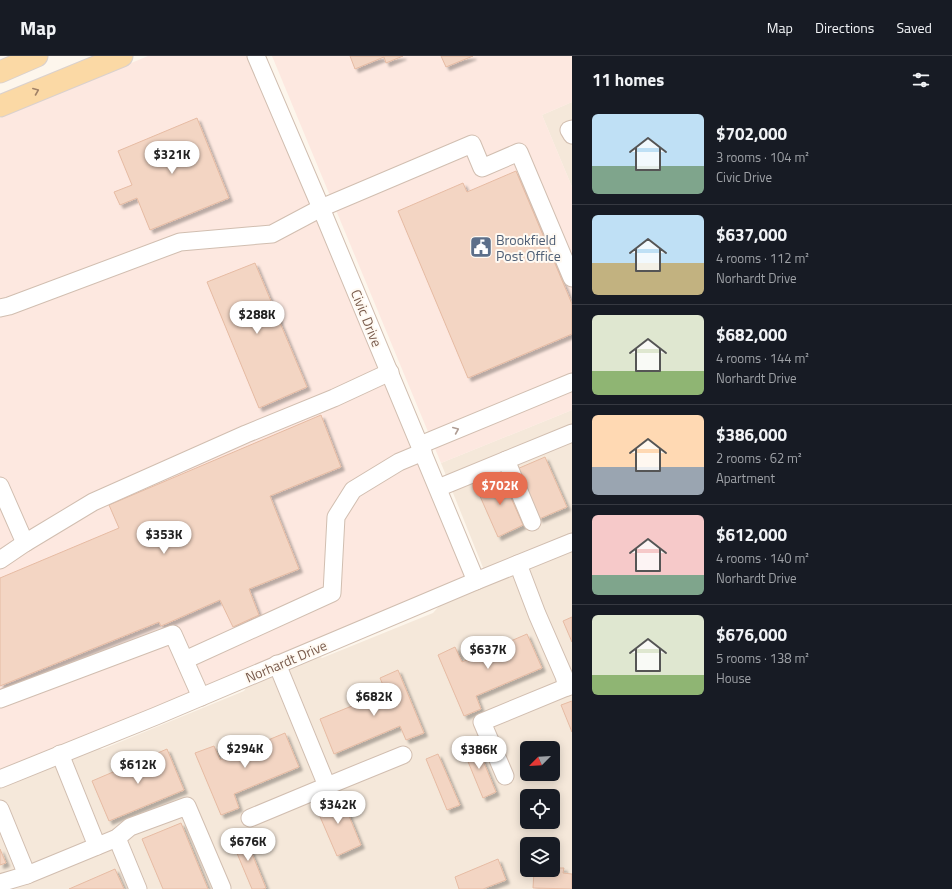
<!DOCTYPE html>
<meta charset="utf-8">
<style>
body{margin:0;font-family:"Titillium Web",sans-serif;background:#242831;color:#f1f3f6;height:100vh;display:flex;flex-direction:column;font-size:15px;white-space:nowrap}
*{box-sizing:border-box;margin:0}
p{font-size:13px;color:#9ea1a6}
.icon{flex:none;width:22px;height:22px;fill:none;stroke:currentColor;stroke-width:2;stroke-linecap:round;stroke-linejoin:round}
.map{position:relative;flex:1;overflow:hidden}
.panel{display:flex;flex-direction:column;background:#171b24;width:380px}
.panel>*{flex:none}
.needle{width:26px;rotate:246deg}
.tools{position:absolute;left:520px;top:685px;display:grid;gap:8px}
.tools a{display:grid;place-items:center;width:40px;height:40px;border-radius:6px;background:#171b24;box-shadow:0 2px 10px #0003;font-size:20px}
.price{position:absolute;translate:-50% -34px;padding:0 9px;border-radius:14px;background:#fff;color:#222;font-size:13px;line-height:26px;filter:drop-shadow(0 1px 2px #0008)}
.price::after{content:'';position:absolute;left:50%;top:24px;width:12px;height:9px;margin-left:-6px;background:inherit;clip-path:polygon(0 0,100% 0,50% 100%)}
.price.active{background:#e76f51;color:#fff}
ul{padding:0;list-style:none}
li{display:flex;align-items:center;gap:12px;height:100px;padding:0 20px}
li+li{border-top:1px solid #363941}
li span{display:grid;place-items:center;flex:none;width:112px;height:80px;border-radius:6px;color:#555}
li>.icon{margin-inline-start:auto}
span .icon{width:48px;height:48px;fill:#fffc;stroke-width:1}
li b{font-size:17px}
h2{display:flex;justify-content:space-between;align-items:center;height:48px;padding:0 20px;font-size:17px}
header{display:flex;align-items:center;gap:24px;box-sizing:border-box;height:56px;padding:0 20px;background:#171b24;border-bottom:1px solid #363941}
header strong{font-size:19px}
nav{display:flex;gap:22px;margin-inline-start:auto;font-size:14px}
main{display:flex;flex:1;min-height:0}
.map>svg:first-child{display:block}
.residential{fill:#f5e8da;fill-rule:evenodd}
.commercial{fill:#fde8e0}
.building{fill:#f3d5c3;stroke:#e6bba3;filter:url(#shadow)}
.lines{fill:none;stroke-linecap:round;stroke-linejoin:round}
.minor-casing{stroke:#d1beb0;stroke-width:19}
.major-casing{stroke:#dad1cd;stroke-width:23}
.minor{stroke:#fff;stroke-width:17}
.major{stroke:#fbd9a5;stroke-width:21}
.oneway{stroke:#a18267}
.oneway2{stroke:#af9d94}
.labels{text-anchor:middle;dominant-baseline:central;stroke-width:4;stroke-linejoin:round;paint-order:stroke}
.service-label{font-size:14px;fill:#4e5e75;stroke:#fffaf3;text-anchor:start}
.street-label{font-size:14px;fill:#7a5c4d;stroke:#fffaf3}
</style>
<header>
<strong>Map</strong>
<nav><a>Map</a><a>Directions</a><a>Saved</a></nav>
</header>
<main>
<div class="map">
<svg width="572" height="833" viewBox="0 0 572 833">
<defs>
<filter id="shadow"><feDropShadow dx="3.5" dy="3.5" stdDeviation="1" flood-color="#0004"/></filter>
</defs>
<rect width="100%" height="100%" fill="#fdf6ec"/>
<g class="residential">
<polygon points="572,46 572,131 542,59"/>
<path d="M572,354V833H0V732L97,693H103L244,635L248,629L317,599L322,602L433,557L440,549L490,529L441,407ZM527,692H553V718H527ZM527,740H553V766H527ZM527,788H553V814H527Z"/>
</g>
<g class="commercial">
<polygon points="148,0 256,0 476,525 0,723 0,62"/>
<polygon points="272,0 572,0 572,46 542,59 572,131 572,354 441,407"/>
</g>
<g class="building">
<polygon points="350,0 403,0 386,7 384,1 355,13"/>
<polygon points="441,0 473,0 446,11"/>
<polygon points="197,62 229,142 150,174 137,142 120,149 114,136 132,129 118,95"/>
<polygon points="516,115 572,248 572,278 468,322 398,155 463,127 467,136"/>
<polygon points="255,207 307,331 259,352 207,226"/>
<polygon points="321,359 341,411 270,440 299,513 249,533 259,559 233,571 220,544 161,570 159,566 0,630 0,522 119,472 109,449"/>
<polygon points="545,401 567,451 539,463 517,413"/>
<polygon points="501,419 523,469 498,481 476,431"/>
<polygon points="572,561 572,586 563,565"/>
<polygon points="527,578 542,612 476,640 481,653 464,660 438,599 455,591 462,606"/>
<polygon points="398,614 424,677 406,684 400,670 334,698 320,663 386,636 380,622"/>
<polygon points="572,645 572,676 561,649"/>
<polygon points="285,677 299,711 234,738 239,752 221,759 195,697 214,690 220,704"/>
<polygon points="475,685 496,736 483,742 462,691"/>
<polygon points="167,693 184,734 109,765 92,725"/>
<polygon points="438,698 460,749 447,754 426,703"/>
<polygon points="340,738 361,789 337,800 315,749"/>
<polygon points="181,767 208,833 163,833 142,783"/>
<polygon points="244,778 266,832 263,833 252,833 231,783"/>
<polygon points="0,793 6,807 0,809"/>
<polygon points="498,803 506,824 483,833 459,833 455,821"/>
<polygon points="553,812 564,812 563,817 572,818 572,833 533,832 534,814 553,814"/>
<polygon points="115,813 124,833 69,833"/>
</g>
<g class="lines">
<g class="minor-casing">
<g id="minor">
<polyline points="256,0 321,152 476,525"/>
<polyline points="572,73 569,74 572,79"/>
<polyline points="0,252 9,250 180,186 272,178 321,152 472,88 482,112 519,96 572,222"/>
<polyline points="420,389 572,326"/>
<polyline points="506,404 532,466"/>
<polyline points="0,430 25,487"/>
<polyline points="438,432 572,377"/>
<polyline points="0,504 25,487 93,446 246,378 334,342 390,316"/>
<polyline points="518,508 537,558 564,620 567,631 572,629"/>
<polyline points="185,604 332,537 336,461 353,434 399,406 423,396"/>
<polyline points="277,608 327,730 403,699"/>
<polyline points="0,643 173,578 201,641"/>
<polyline points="60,698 97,790"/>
<polyline points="505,720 482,666 567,631"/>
<polyline points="0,723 156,660 476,525 572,486"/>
<polyline points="0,753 27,819 117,782 130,771 187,750 222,832"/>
<polyline points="250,762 327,730"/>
<polyline points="117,782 138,833"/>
<polyline points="0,827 27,819"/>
</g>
</g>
<g class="major-casing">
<g id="major">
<polyline points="0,16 37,0"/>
<polyline points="0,50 122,0"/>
</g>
</g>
<use href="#minor" class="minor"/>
<use href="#major" class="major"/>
</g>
<defs><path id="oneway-chevron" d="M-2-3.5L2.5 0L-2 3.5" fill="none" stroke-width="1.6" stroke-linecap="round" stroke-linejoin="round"/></defs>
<use class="oneway" href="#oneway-chevron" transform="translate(36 35) rotate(-22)"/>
<use class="oneway2" href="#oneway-chevron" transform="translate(456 374) rotate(-23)"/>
<defs>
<g id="civic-square" transform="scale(1.15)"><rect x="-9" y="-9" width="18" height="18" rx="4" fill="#5c6f8a" stroke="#fffaf3"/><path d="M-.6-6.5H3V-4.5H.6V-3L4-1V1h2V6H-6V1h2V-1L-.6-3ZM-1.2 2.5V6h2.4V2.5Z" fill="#fff"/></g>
</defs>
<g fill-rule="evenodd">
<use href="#civic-square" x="481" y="191"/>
</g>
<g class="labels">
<g class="service-label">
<text x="496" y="183">Brookfield<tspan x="496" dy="16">Post Office</tspan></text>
</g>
<g class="street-label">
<text transform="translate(367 262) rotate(68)">Civic Drive</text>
<text transform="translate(286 605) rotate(-23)">Norhardt Drive</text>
</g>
</g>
</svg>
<div class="tools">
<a><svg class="needle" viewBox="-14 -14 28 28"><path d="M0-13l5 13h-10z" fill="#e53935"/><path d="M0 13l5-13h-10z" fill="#9ea1a6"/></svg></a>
<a><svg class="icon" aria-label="locate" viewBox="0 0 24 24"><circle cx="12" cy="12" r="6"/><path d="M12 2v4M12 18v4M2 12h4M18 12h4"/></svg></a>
<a><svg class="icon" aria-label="layers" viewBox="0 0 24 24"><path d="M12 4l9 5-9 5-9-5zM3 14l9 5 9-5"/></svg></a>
</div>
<b class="price" style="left:172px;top:119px">$321K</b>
<b class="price" style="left:257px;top:279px">$288K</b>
<b class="price active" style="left:500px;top:450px">$702K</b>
<b class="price" style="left:164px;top:499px">$353K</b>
<b class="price" style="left:488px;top:614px">$637K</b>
<b class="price" style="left:374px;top:661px">$682K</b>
<b class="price" style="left:245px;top:713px">$294K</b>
<b class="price" style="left:479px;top:714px">$386K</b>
<b class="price" style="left:138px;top:729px">$612K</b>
<b class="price" style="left:338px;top:769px">$342K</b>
<b class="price" style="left:248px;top:806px">$676K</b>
</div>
<section class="panel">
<h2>11 homes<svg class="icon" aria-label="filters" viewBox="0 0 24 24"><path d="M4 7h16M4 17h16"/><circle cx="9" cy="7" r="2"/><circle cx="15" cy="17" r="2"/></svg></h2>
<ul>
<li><span style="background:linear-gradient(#bfe0f5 65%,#7fa58c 0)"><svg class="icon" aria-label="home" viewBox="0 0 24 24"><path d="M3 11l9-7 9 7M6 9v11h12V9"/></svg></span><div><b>$702,000</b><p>3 rooms · 104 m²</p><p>Civic Drive</p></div></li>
<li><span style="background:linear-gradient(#bfe0f5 60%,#c2b280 0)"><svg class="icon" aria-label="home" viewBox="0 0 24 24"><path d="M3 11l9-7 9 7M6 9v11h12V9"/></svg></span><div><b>$637,000</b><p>4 rooms · 112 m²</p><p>Norhardt Drive</p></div></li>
<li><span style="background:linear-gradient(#dfe7d0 70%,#8fb573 0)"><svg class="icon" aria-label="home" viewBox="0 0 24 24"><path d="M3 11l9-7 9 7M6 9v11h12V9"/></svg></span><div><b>$682,000</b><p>4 rooms · 144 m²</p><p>Norhardt Drive</p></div></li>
<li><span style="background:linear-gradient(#ffd9b3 65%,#9aa5b1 0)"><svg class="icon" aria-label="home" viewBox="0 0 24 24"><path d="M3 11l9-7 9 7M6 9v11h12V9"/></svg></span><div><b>$386,000</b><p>2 rooms · 62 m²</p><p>Apartment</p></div></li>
<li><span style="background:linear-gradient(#f6c9c9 75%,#7fa58c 0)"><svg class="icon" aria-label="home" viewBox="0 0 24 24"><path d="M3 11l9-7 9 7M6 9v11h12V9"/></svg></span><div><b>$612,000</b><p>4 rooms · 140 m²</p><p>Norhardt Drive</p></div></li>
<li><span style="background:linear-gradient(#dfe7d0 75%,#8fb573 0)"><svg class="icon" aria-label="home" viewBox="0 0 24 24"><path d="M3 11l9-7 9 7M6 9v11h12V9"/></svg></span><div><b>$676,000</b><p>5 rooms · 138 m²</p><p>House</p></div></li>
</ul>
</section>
</main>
